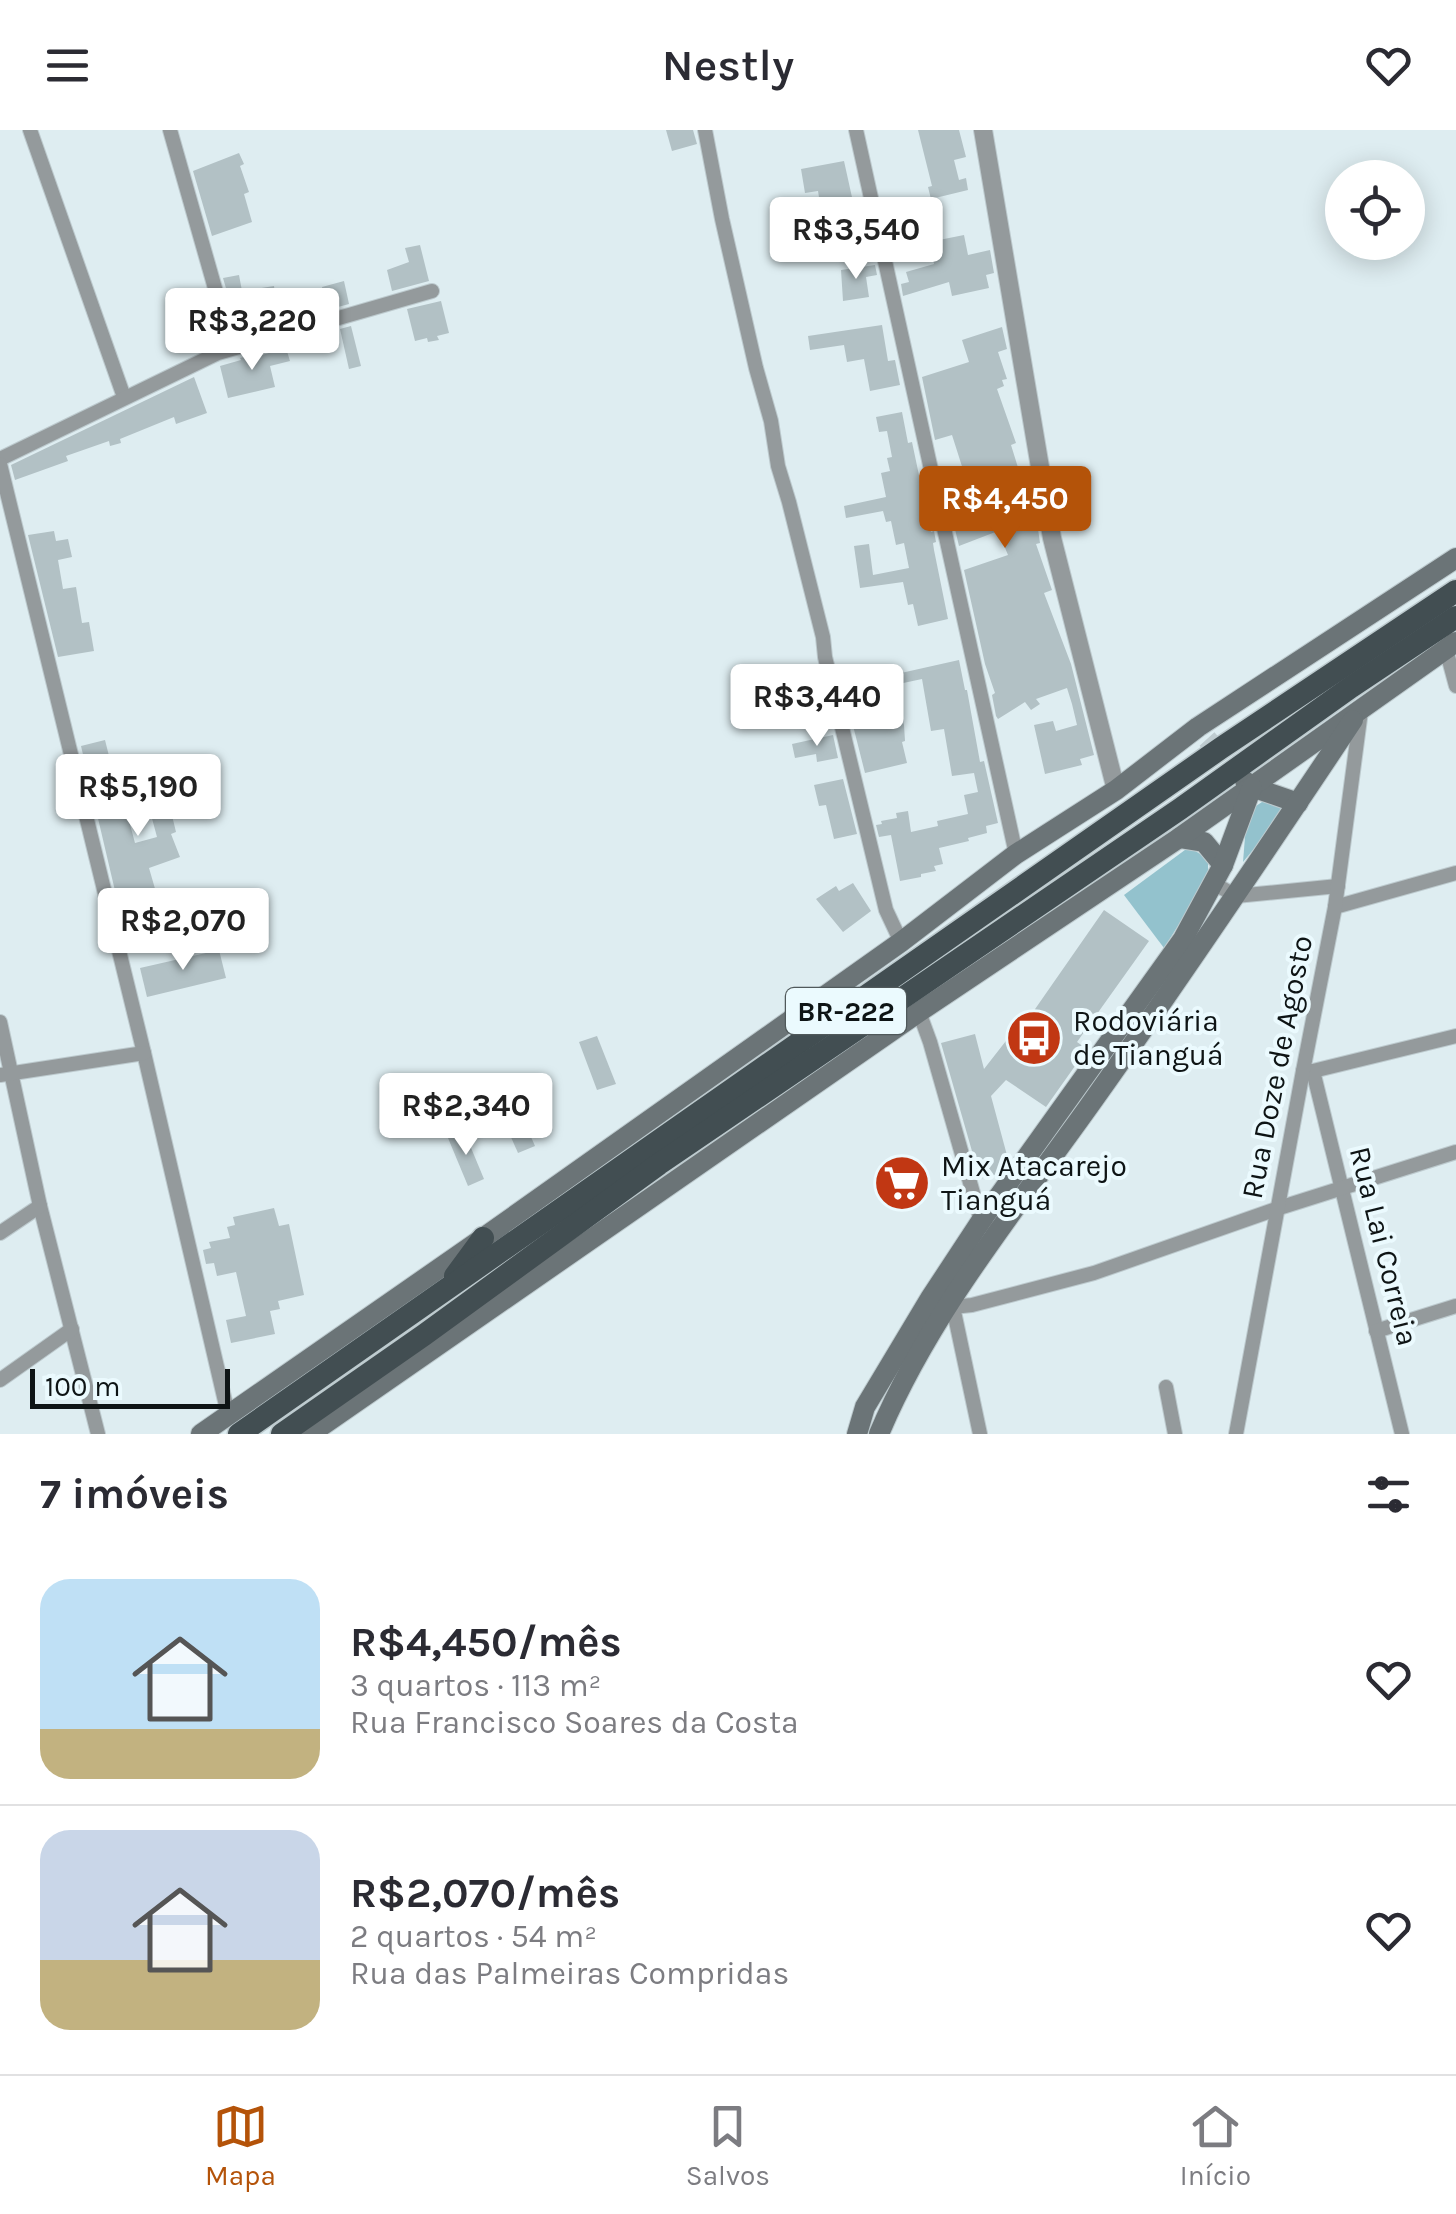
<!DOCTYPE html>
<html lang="pt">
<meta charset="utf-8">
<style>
body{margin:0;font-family:Karla,sans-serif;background:#f2f2f3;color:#2b2b33;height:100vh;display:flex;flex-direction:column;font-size:38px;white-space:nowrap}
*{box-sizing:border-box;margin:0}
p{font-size:32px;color:#7c7c81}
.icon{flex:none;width:55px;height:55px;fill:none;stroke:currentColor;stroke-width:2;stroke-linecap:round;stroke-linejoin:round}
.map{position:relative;height:1304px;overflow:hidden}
.side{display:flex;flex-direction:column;background:#fff;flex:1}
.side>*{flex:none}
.tools{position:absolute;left:1325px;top:30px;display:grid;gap:20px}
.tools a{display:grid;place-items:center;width:100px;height:100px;border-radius:50%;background:#fff;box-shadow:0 5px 25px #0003;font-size:50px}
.scale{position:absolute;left:30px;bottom:25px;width:200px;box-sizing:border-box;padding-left:10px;border:5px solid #0e1415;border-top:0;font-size:28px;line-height:35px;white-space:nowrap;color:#0e1415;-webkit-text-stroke:8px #ebfafe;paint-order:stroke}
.price{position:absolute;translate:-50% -85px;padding:0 22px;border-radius:10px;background:#fff;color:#222;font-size:32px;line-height:65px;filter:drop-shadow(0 2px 5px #0008)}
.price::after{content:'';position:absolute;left:50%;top:60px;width:30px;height:22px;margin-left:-15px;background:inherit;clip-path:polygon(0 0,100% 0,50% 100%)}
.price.on{background:#b45309;color:#fff}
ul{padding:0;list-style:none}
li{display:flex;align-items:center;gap:30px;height:250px;padding:0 40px}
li+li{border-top:2px solid #e1e1e2}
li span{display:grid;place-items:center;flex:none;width:280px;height:200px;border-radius:30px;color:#555}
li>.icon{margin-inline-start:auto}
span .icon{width:120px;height:120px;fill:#fffc;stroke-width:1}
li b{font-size:42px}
h2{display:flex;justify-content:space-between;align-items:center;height:120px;padding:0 40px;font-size:42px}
header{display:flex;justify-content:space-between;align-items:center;height:130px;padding:0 40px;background:#fff;font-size:45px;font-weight:600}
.menu{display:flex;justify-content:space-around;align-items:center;height:140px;border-top:2px solid #e1e1e2;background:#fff;font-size:28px;color:#7c7c81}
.menu a{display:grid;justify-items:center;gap:5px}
.menu .on{color:#b45309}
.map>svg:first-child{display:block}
.green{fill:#93c2cd}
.building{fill:#b2c1c5;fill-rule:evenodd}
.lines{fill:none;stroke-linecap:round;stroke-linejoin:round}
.secondary-tunnel{stroke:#bfccd0;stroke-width:20;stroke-dasharray:20 10;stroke-linecap:butt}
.minor-casing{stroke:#bdcace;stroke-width:16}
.tertiary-casing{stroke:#bdcace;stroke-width:20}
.secondary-casing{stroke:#bdcace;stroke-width:22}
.trunk-casing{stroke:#bdcace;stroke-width:25}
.minor{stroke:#949a9c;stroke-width:14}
.tertiary{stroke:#949a9c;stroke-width:18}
.secondary{stroke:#6b7477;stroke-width:20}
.trunk{stroke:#424e52;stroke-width:22}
.labels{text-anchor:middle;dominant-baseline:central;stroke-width:8;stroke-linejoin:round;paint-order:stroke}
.shield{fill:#ebfafe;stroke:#50595b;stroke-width:2.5}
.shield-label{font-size:28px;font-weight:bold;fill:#0e1415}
.poi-label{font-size:30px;fill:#0e1415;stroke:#ebfafe;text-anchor:start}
.street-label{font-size:30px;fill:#0e1415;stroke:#ebfafe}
</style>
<header><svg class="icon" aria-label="menu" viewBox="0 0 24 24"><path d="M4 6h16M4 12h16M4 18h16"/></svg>Nestly<svg class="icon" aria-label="heart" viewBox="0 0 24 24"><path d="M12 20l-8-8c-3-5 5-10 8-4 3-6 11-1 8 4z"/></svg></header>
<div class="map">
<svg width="1456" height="1304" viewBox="0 0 1456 1304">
<rect width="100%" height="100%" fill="#deedf1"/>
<g class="green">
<polygon points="1268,668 1291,674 1243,732 1247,682"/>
<polygon points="1189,717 1208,729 1208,748 1164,818 1124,765"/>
</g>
<g class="building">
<polygon points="666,0 693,0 697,14 672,21"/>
<polygon points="918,0 959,0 966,27 954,30 959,50 966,48 968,60 931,69 928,57 932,56"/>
<polygon points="239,23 244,34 240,36 249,62 244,64 252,92 212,106 193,41"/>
<polygon points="844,31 859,99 850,101 852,113 812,119 813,123 784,128 781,104 811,99 810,87 822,86 818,61 805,63 801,39"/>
<polygon points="964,105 968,125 990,120 994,143 986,145 989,158 952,166 949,152 903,166 901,154 909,152 906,142 934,134 929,112"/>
<polygon points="420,115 429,151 392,161 387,140 409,132 405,118"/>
<polygon points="875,135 877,145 866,147 869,167 843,171 841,140"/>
<polygon points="239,145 242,161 274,156 275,164 286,162 292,190 281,194 279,182 243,189 247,203 240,206 223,148"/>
<polygon points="344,151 349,174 327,180 322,157"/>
<polygon points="441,171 449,203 437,206 439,210 428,212 427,208 415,211 407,179"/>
<polygon points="882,195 888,231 895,230 900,255 870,261 864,229 847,232 844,215 810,220 808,206"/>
<polygon points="351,196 361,236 349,239 340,199"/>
<polygon points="1002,197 1007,219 998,222 1007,249 1002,250 1004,256 997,259 1016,313 1011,315 1020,344 1017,345 1031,389 1035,387 1037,392 1040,413 1036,414 1052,460 1044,463 1071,534 1094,625 1080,629 1082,635 1045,644 1034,595 1053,591 1056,601 1077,595 1072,574 1067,558 1036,569 1040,574 1031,580 1025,572 998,589 996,586 992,565 995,563 985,534 964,440 1008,425 998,401 959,416 954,395 984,386 975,358 948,367 946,356 966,349 952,305 935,310 922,247 969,232 962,210"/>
<polygon points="286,218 290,231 270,236 275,257 228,268 220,236 241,230 240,228 254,224 255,227"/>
<polygon points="194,247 207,283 176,294 174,287 120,309 121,313 110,316 109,311 66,326 68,331 15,350 11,335"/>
<polygon points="902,282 908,313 912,312 931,402 934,401 936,412 933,413 934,420 948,489 918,496 913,474 908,475 903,452 860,458 854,416 869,414 873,445 909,438 904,413 896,415 891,391 886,392 883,381 846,388 844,376 886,367 881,343 890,341 887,328 892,327 887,301 879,302 876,287"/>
<polygon points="54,401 56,411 68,409 72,427 58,430 63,459 76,457 82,493 89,492 94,521 58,527 28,405"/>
<polygon points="959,530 965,560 967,560 980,632 984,631 998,693 986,696 987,703 968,708 969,711 939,718 943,734 934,736 936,741 921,744 921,747 900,751 891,705 879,707 876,695 882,694 881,691 897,688 896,683 908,681 911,702 938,696 937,691 968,684 964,665 978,662 974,643 952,646 944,599 931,601 922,549 894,555 904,595 905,611 902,612 907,633 865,643 843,556"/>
<polygon points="833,605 838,628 817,632 816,624 795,628 792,614"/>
<path d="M105,610L112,638L135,633L138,645L161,640L176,702L171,704L180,727L149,738L158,769L203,759L209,785L132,803L123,764L116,765L81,616ZM150,681L157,707L135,713L128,687Z"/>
<polygon points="843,649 857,704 834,709 826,675 819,676 814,655"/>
<polygon points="853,753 871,781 843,802 816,769 836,756 839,761"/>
<polygon points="1104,780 1149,811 1077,912 1087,919 1046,977 1006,950 991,966 1008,1029 998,1044 980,1049 941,913 975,904 984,939 1030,880 1033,882"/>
<polygon points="219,820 226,848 147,867 140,838"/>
<polygon points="597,906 616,954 597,960 579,912"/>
<polygon points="512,964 535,1016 518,1023 495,971"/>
<polygon points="464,1001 484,1049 468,1056 448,1008"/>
<polygon points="274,1078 279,1096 289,1094 304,1165 278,1171 280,1179 270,1181 275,1204 231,1213 226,1190 246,1186 236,1142 217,1146 214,1133 206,1134 203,1120 211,1118 209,1112 230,1108 227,1097 235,1095 233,1087"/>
</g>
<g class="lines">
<polyline class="secondary-tunnel" points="1207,609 1243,649"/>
<g class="minor-casing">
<g id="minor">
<polyline points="30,0 124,267"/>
<polyline points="170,0 232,218"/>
<polyline points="705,0 722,89 756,238 771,291 778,336 789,372 823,507 825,527 886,780 901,812"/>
<polyline points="856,0 1016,724"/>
<polyline points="0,329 218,223 432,161"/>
<polyline points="0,334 144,923 228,1284"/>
<polyline points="1446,519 1456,556"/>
<polyline points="1213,753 1236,766 1338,756"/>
<polyline points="1335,777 1456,743"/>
<polyline points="919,882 930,912 981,1091 986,1095"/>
<polyline points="0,892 40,1076 98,1304"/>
<polyline points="1303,941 1313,941 1456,906"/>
<polyline points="1313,941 1402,1304"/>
<polyline points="0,945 144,923"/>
<polyline points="0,1103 40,1076"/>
<polyline points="942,1173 953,1177 972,1175 1094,1143 1279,1078 1456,1022"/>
<polyline points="953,1177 980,1304"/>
<polyline points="1376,1201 1456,1176"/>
<polyline points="0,1250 72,1199"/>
<polyline points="1166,1257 1175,1304"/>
<polyline points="1236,1304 1303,941 1335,777 1361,581"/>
</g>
</g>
<g class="tertiary-casing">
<polyline id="tertiary" points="983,0 1052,408 1116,660"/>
</g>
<g class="secondary-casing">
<g id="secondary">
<polyline points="1245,651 1252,657 1298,673"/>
<polyline points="1179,708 1204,712 1223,735"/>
<polyline points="201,1304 483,1108 901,812 1016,724 1116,660 1198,597 1456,428"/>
<polyline points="310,1304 919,882 1179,708 1456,512"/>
<polyline points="857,1304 865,1277 931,1167 981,1091 1183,809 1223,735 1252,657"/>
<path d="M879,1304C930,1183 1016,1079 1092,972C1181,847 1267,719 1353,590"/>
</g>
</g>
<g class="trunk-casing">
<g id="trunk">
<polyline points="455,1146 483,1108"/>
<polyline points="239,1304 1221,618 1456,461"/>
<polyline points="282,1304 424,1205 659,1034 1180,679 1351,557 1456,487"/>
</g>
</g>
<use href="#minor" class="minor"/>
<use href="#tertiary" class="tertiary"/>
<use href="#secondary" class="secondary"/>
<use href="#trunk" class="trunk"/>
</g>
<defs>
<g id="bus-disc" transform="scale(2.875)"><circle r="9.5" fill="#c13713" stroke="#ebfafe"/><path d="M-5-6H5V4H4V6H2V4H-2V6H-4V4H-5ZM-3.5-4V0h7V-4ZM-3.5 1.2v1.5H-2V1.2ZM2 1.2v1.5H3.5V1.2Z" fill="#fff"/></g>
<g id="supermarket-disc" transform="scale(2.875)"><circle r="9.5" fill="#c13713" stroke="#ebfafe"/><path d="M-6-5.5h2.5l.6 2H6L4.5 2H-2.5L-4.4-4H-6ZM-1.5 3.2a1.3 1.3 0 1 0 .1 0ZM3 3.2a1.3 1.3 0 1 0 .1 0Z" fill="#fff"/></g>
</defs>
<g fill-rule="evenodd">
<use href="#bus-disc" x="1034" y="908"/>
<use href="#supermarket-disc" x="902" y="1053"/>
</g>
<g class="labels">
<rect class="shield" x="786" y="858" width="120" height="46" rx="8"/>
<g class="shield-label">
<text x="846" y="881">BR-222</text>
</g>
<g class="poi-label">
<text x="1073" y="891">Rodoviária<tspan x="1073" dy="34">de Tianguá</tspan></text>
<text x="941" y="1036">Mix Atacarejo<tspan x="941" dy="34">Tianguá</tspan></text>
</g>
<g class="street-label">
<text transform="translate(1277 937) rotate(-79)">Rua Doze de Agosto</text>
<text transform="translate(1384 1116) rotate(76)">Rua Lai Correia</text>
</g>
</g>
</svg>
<div class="tools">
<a><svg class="icon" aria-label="locate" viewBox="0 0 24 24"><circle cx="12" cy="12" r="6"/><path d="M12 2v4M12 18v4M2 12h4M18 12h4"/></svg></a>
</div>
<div class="scale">100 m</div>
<b class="price" style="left:856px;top:152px">R$3,540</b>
<b class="price" style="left:252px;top:243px">R$3,220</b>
<b class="price on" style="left:1005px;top:421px">R$4,450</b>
<b class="price" style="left:817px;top:619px">R$3,440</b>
<b class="price" style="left:138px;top:709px">R$5,190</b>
<b class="price" style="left:183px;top:843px">R$2,070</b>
<b class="price" style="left:466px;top:1028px">R$2,340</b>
</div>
<section class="side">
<h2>7 imóveis<svg class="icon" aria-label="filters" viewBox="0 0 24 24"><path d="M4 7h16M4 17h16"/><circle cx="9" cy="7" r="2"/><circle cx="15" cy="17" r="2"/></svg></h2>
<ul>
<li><span style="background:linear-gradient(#bfe0f5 75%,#c2b280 0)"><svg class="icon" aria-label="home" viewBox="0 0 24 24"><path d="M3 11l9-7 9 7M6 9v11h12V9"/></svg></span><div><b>R$4,450/mês</b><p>3 quartos · 113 m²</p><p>Rua Francisco Soares da Costa</p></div><svg class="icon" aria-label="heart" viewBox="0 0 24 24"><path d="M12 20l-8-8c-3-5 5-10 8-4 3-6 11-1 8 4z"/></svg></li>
<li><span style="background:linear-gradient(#c9d6e8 65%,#c2b280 0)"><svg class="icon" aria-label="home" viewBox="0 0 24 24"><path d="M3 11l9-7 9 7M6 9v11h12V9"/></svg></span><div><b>R$2,070/mês</b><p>2 quartos · 54 m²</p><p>Rua das Palmeiras Compridas</p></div><svg class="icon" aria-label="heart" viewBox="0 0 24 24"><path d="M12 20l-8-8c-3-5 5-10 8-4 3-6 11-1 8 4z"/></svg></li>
</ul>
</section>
<nav class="menu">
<a class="on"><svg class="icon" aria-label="map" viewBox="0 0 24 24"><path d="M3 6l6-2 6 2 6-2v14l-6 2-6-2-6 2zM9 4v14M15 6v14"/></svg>Mapa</a>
<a><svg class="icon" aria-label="saved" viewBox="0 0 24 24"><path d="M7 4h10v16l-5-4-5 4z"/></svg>Salvos</a>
<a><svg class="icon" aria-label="home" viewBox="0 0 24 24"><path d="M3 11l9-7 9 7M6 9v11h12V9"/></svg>Início</a>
</nav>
